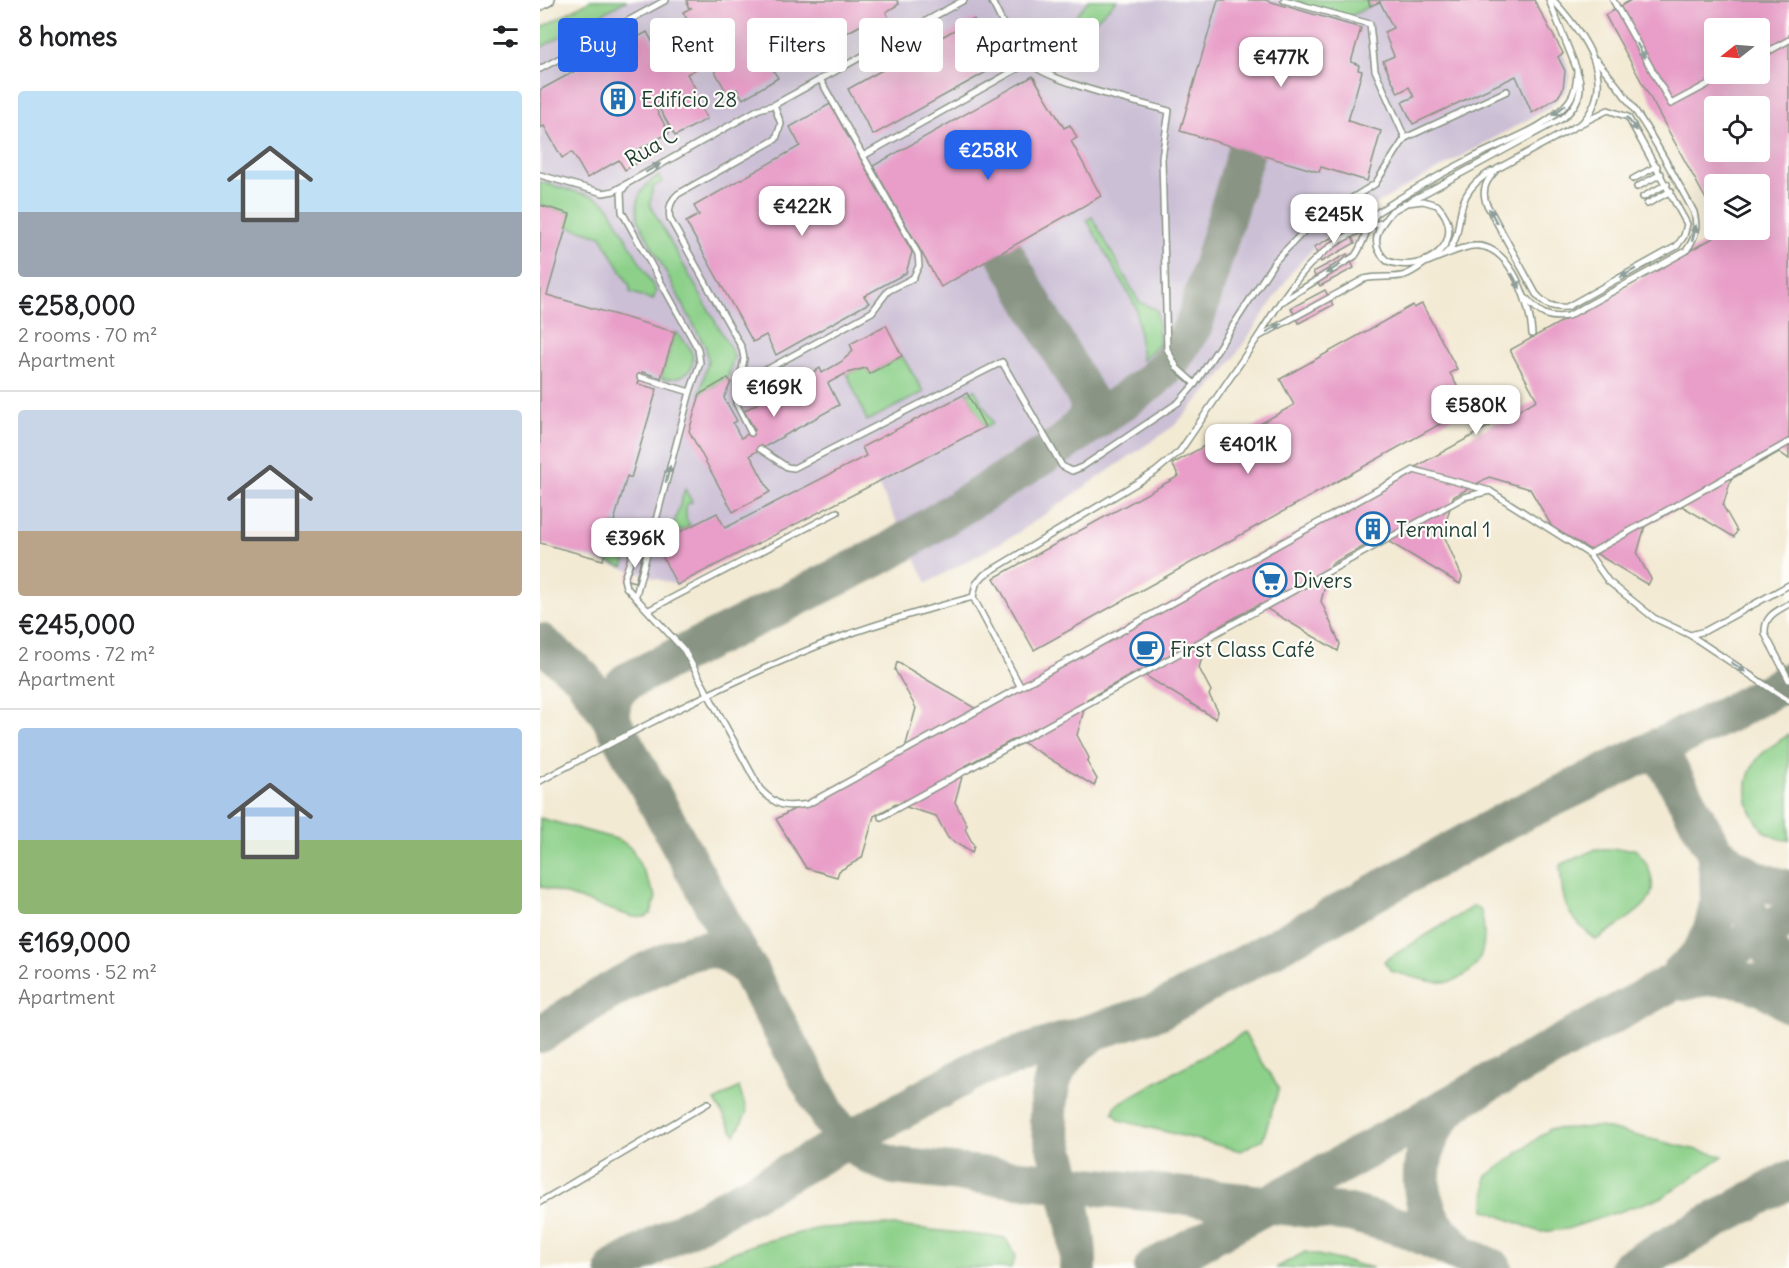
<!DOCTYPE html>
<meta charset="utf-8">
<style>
body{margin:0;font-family:Delius,sans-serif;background:#f6f6f6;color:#202124;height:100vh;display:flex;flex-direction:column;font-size:22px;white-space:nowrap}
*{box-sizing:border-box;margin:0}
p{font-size:20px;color:#757577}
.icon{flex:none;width:33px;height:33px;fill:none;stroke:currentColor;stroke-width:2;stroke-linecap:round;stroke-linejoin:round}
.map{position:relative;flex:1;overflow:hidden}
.sheet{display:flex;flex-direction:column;background:#fff;width:540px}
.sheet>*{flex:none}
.top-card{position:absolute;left:18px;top:18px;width:570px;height:54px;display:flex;gap:12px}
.needle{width:39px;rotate:253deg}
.controls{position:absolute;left:1164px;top:18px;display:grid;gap:12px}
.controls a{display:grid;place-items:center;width:66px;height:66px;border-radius:6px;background:#fff;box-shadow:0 6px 24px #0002;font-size:30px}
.price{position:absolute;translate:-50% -51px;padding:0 14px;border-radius:12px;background:#fff;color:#222;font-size:20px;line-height:39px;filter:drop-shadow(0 2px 3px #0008)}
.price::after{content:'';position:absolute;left:50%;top:36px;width:18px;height:14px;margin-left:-9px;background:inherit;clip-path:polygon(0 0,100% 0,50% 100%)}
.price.selected{background:#2563eb;color:#fff}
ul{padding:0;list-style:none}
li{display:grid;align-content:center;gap:12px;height:318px;padding:0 18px}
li+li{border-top:2px solid #e0e0e0}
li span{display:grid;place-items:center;height:186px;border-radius:6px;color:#555}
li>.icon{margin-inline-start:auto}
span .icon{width:108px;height:108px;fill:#fffc;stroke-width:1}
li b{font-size:26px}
h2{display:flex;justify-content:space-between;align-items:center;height:72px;padding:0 18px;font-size:26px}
.pill{padding:0 21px;border-radius:6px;background:#fff;box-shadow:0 6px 24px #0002;font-size:21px;line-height:54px}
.pill.selected{background:#2563eb;color:#fff}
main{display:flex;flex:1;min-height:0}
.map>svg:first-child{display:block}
.industrial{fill:#cbbfd5}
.green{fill:#8cd089;stroke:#56865e;stroke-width:1.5}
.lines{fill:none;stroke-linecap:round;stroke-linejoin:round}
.taxiway{stroke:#899484;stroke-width:38}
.building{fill:#e89ec8;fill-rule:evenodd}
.service-casing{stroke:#899484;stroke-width:8}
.minor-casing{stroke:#899484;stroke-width:13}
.service{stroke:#fff;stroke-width:5}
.minor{stroke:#fff;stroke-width:10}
.oneway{fill:#8f9e9a}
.labels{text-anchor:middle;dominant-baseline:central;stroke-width:4.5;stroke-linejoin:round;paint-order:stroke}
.poi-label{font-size:21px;fill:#1f3d34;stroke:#fdfcf7;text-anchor:start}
.street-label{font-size:21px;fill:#1f3d34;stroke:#fdfcf7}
</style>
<main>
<section class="sheet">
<h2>8 homes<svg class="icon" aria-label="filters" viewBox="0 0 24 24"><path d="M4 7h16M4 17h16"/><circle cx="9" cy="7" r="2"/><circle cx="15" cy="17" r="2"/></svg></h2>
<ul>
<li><span style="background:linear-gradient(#bfe0f5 65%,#9aa5b1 0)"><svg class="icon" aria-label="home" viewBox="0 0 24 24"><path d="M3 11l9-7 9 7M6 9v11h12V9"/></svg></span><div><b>€258,000</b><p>2 rooms · 70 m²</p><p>Apartment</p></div></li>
<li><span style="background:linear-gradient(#c9d6e8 65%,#b9a48a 0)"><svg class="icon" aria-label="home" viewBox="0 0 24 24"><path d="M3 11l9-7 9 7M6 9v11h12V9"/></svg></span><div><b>€245,000</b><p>2 rooms · 72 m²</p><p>Apartment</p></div></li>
<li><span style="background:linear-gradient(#a9c7e8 60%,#8fb573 0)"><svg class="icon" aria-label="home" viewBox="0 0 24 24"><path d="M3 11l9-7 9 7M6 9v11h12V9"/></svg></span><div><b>€169,000</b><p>2 rooms · 52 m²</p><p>Apartment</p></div></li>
</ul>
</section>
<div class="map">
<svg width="1249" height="1268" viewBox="0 0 1249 1268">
<rect width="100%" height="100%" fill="#fdfcf7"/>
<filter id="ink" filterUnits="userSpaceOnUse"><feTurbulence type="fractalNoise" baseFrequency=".0167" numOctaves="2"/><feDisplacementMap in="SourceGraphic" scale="12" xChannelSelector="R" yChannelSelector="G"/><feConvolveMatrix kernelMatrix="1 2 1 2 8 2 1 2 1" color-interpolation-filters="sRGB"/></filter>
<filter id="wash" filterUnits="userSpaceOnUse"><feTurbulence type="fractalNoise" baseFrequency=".008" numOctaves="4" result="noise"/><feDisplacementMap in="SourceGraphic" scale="24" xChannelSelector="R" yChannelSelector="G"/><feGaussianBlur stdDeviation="1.35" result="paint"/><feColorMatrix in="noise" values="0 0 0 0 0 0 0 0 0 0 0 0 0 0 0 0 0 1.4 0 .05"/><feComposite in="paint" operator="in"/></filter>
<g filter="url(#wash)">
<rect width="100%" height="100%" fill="#f3ead4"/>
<polygon class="industrial" points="51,0 994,0 1023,53 1030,74 1026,91 1010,107 825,210 781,240 752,272 685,371 634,426 473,536 387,583 337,482 137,585 0,543 0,28"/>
<g class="green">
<polygon points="51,0 87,0 0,48 0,28"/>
<polygon points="549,0 577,0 512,62 499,51 527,26"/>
<polygon points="744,0 828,0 830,6 807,18"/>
<path d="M119,176L122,182L113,187L110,205L194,355L188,378L160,394L168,361L166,348L98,220C94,199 101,186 119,176Z"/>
<polygon points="0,182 55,197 67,204 116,291 113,300 90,292 90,286 61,236 26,226 30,214 0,205"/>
<polygon points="552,217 599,302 617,310 619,344 602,360 596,307 547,220"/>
<path d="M135,332C139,336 145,341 149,347C161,369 142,382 121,378Z"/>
<polygon points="362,356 384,392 327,421 307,373 326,368 329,374"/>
<polygon points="435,390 453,423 445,427 427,393"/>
<polygon points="145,489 152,502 146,505 146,518 150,526 130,536"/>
<polygon points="73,524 90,531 94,538 83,567 63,560"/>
<path d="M1249,734V840C1239,841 1226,834 1220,826C1204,807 1201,778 1219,757C1227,748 1240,741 1249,734Z"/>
<polygon points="0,818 80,840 92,849 116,897 111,913 106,917 93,917 0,886"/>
<path d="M1056,849H1095C1108,861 1120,887 1106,903C1093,918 1071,929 1056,940C1024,914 1023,905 1020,865Z"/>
<path d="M934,906L941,911C948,939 945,971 912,981C898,986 865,975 851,971L844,961Z"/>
<polygon points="704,1033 739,1088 723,1139 701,1151 580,1120 573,1112 576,1105"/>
<polygon points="199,1087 207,1112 195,1135 175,1101"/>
<polygon points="1060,1127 1183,1156 1123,1197 1027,1229 1000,1232 945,1210 946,1177 1010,1129"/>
<polygon points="347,1225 465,1238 476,1256 471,1268 152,1268 218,1243 280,1228"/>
<polygon points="765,1252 833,1268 736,1268"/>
</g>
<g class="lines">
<g class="taxiway">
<polyline points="464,252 548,400 549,416 528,439"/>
<path d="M0,642L42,677L70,717L290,1119C308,1143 325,1156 354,1166L810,1213L865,1228L953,1268"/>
<polyline points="70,717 74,694 86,682 348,552 524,443 612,381 632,360 654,325 706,151"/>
<polyline points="1117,747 1249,985"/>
<path d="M1179,854C1200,873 1221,884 1249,889"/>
<path d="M1141,972C1175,948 1184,899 1176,861"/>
<path d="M1144,982C1181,970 1220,980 1249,1004"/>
<path d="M0,1034C36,1013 144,937 182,951C191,955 201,964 209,969"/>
<path d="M913,1105C882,1134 872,1184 893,1222C899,1232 910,1241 918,1250"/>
<polyline points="75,1268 439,1068 619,1011 967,820 1190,713 1249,681"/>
<path d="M538,1268C540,1221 518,1165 508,1119C507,1080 518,1058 550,1035"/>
<polyline points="613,1268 1249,918"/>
<polyline points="1088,1268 1249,1180"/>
</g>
</g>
<g id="blocks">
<g class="building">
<polygon points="147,0 357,0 359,4 346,12 349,19 340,24 326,29 323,24 290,42 288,39 233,70 238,78 203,99 197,89 188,95 165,53 159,56 151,43 158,39 143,12 151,8 148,7"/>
<polygon points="678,0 725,0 821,28 811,62 819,65 818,70 822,71 808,121 841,131 827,181 781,167 779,172 640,131"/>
<polygon points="828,0 994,0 1023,53 1018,57 1025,71 1023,89 1018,97 992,113 976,76 873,124 862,102 874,97 869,87 858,93 843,61 854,56 844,32 853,28 840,2 830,6"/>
<path d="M1091,0H1249V459L1239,452L1191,479L1183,506L1197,531L1194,537L1142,506L1105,526L1097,554L1111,579L1108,585L1012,527L990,489L949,477L913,497L903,533L922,577L920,584L841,537L791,564L781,601L800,644L798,651L719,604L669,632L659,668L671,691L669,695L678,711L676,719L598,671L547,699L537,735L549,758L547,762L557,779L554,786L476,738L425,766L415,802L427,825L425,829L434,846L432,853L408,838L396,816L356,804L334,816L322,858L299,871L297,877L266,868L236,819L365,748L376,708L355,670L357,662L436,709L997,400L970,350L1184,232L1183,230H1220V184H1174V214L1065,15ZM1174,28H1220V74H1174ZM1174,106H1220V152H1174Z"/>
<polygon points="434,19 459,65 333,135 308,89"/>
<polygon points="107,32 123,61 147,48 158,68 147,74 155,88 151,90 167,119 135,136 119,108 116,109 129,133 94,152 99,162 85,170 79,160 47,178 32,152 22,158 4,126 0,128 0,90"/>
<polygon points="493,76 524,128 530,125 537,138 531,141 561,196 401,287 333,166"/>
<polygon points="290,104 372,252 366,273 324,296 329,303 236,355 226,335 213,342 146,222 159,215 154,206 260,146 250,127"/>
<polygon points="0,205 30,214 7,295 135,332 121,378 102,372 98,384 117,389 91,478 87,476 63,560 0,543"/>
<polygon points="807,229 815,243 781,262 774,247"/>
<polygon points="807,254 814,268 780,286 773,272"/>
<polygon points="785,290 793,305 759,323 751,308"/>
<polygon points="882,304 917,369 910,373 929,408 494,650 454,578 639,476 632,464 666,445 673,458 687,451 683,444 754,405 740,379 873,305 874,308"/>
<polygon points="346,325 362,356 329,374 326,368 307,373 288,383 299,405 210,455 230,492 193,512 149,431 160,394 188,378 191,382 184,398 197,421 193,423 201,438 215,430 204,411 280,368 282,373 301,362 313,351 310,344"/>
<polygon points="427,393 445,427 137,585 116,544 177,513 185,528 326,456 322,447"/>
<polygon points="96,554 102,556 95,582 87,580"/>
</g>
</g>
</g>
<g filter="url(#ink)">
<use href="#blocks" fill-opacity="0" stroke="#899484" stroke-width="1.5"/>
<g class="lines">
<g class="service-casing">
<g id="service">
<path d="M451,0C462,20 472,48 489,63C515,84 594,101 629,111L622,158L627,349L637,368L655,384L735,261L772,223L835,184L865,138"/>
<polyline points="744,0 830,24 835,70 865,138 967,91"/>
<path d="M1013,0C1043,33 1080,81 1042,123L957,169C947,180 941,188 946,203L996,294C1006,305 1012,308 1027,307L1137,246L1144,236L1147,224L1088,117L1068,110L1042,123"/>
<polyline points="1073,0 1131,104 1187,74"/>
<polyline points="1220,56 1249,40"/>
<polyline points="0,69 126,0"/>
<polyline points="323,156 489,62"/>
<polyline points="0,175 63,193 74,191 219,109 234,105 424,0"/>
<polyline points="1093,179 1117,166"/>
<polyline points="86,185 81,192 82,212 158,349 160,363 150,392 100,377"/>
<polyline points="1097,187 1121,174"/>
<polyline points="1103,197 1127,184"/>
<path d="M867,203L883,201L897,205C931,240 885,276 847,261C828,244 838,227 852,211L1023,118C1037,106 1044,92 1038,74"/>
<polyline points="1107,204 1131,191"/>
<path d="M841,223C778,239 750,286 718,337L824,279C838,275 853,279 865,275C873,272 878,268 885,263C892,260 916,250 924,248C968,233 990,302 992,334"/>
<path d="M904,255C931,232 904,198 952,171"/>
<path d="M987,299C1000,314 1008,319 1028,316L1146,251C1156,237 1158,228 1154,212C1123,156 1099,108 1056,60"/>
<path d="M743,301L815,256C825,242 826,225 838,212C867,193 899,175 930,159C961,142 1006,130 1029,101C1036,92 1037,81 1037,70L1009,0"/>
<polyline points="201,372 211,373 228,369 332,312 348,291 373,278 379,266 378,254 280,79"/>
<path d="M211,433L196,403L204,359L202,348L130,219C128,209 130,201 138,194L236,139L241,124L234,105"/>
<polyline points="220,449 247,467 254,468 462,362 522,466 532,471 542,467 639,402 655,384"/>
<polyline points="950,491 1049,554 1068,581 1114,618 1150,635 1165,631 1249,585"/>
<path d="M113,530L102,526L84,579L86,587L144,650L220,789C238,807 244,808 268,804L874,470L950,491L924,497L341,817"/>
<polyline points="1049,554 1249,442"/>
<polyline points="96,595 150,392"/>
<path d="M1249,604C1235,612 1224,616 1225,634L1249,680"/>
<polyline points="109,610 297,512"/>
<polyline points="1150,635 1249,701"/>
<polyline points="480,686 433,597 436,584 444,575 615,472 640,451 718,337"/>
<path d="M0,781C91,732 183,684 280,645C330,625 382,611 433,597"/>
<polyline points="0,1202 168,1103"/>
</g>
</g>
<g class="minor-casing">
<polyline id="minor" points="0,5 9,0"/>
</g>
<use href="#service" class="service"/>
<use href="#minor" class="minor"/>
</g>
<defs><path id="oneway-solid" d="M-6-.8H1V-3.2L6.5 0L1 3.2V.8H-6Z" transform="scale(1.5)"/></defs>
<g class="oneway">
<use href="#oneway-solid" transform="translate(1101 51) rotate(61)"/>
<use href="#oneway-solid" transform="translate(1019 110) rotate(141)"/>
<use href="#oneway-solid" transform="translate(1092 124) rotate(52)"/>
<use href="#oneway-solid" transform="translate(113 168) rotate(-30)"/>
<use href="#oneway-solid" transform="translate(953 216) rotate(-119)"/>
<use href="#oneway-solid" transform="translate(1154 233) rotate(-77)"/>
<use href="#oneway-solid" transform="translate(793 269) rotate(148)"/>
<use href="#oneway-solid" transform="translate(1088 273) rotate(151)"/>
<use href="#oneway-solid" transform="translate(976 281) rotate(61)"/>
<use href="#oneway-solid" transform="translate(734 328) rotate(-28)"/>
<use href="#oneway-solid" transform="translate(128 474) rotate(-75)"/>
<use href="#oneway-solid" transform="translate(1198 667) rotate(34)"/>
</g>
</g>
<defs>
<g id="building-ring" transform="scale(1.725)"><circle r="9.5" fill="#fdfcf7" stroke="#1f6fb2" stroke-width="1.5"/><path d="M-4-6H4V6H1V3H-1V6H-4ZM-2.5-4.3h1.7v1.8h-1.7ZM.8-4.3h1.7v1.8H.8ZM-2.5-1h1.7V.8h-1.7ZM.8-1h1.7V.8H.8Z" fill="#1f6fb2"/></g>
<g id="supermarket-ring" transform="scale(1.725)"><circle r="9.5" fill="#fdfcf7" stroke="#1f6fb2" stroke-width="1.5"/><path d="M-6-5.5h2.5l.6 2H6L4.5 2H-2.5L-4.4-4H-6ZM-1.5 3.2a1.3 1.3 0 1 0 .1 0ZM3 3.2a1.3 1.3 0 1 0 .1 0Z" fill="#1f6fb2"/></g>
<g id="cafe-ring" transform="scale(1.725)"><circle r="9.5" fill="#fdfcf7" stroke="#1f6fb2" stroke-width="1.5"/><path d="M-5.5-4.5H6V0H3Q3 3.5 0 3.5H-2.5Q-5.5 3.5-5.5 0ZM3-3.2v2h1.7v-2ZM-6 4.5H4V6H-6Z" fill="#1f6fb2"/></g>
</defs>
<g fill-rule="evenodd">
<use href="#building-ring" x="78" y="99"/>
<use href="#building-ring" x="833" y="529"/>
<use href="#supermarket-ring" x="730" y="580"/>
<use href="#cafe-ring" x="607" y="649"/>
</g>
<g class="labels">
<g class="poi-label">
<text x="101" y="99">Edifício 28</text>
<text x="856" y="529">Terminal 1</text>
<text x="753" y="580">Divers</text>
<text x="630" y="649">First Class Café</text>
</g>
<g class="street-label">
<text transform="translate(111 147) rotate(-30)">Rua C</text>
</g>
</g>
</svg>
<div class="controls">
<a><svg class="needle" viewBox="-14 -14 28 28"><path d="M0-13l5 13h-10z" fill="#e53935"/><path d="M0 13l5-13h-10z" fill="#757577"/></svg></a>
<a><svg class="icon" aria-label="locate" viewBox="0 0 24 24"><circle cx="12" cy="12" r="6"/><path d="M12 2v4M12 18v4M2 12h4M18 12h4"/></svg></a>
<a><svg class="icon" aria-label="layers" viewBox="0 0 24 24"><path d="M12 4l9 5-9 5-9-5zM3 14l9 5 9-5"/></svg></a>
</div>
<b class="price" style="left:741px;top:88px">€477K</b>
<b class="price selected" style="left:448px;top:181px">€258K</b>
<b class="price" style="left:262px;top:237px">€422K</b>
<b class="price" style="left:794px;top:245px">€245K</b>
<b class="price" style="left:234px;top:418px">€169K</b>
<b class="price" style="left:936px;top:436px">€580K</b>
<b class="price" style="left:708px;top:475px">€401K</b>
<b class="price" style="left:95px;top:569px">€396K</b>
<div class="top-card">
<a class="pill selected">Buy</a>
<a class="pill">Rent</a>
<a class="pill">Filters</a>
<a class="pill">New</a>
<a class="pill">Apartment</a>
</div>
</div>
</main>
